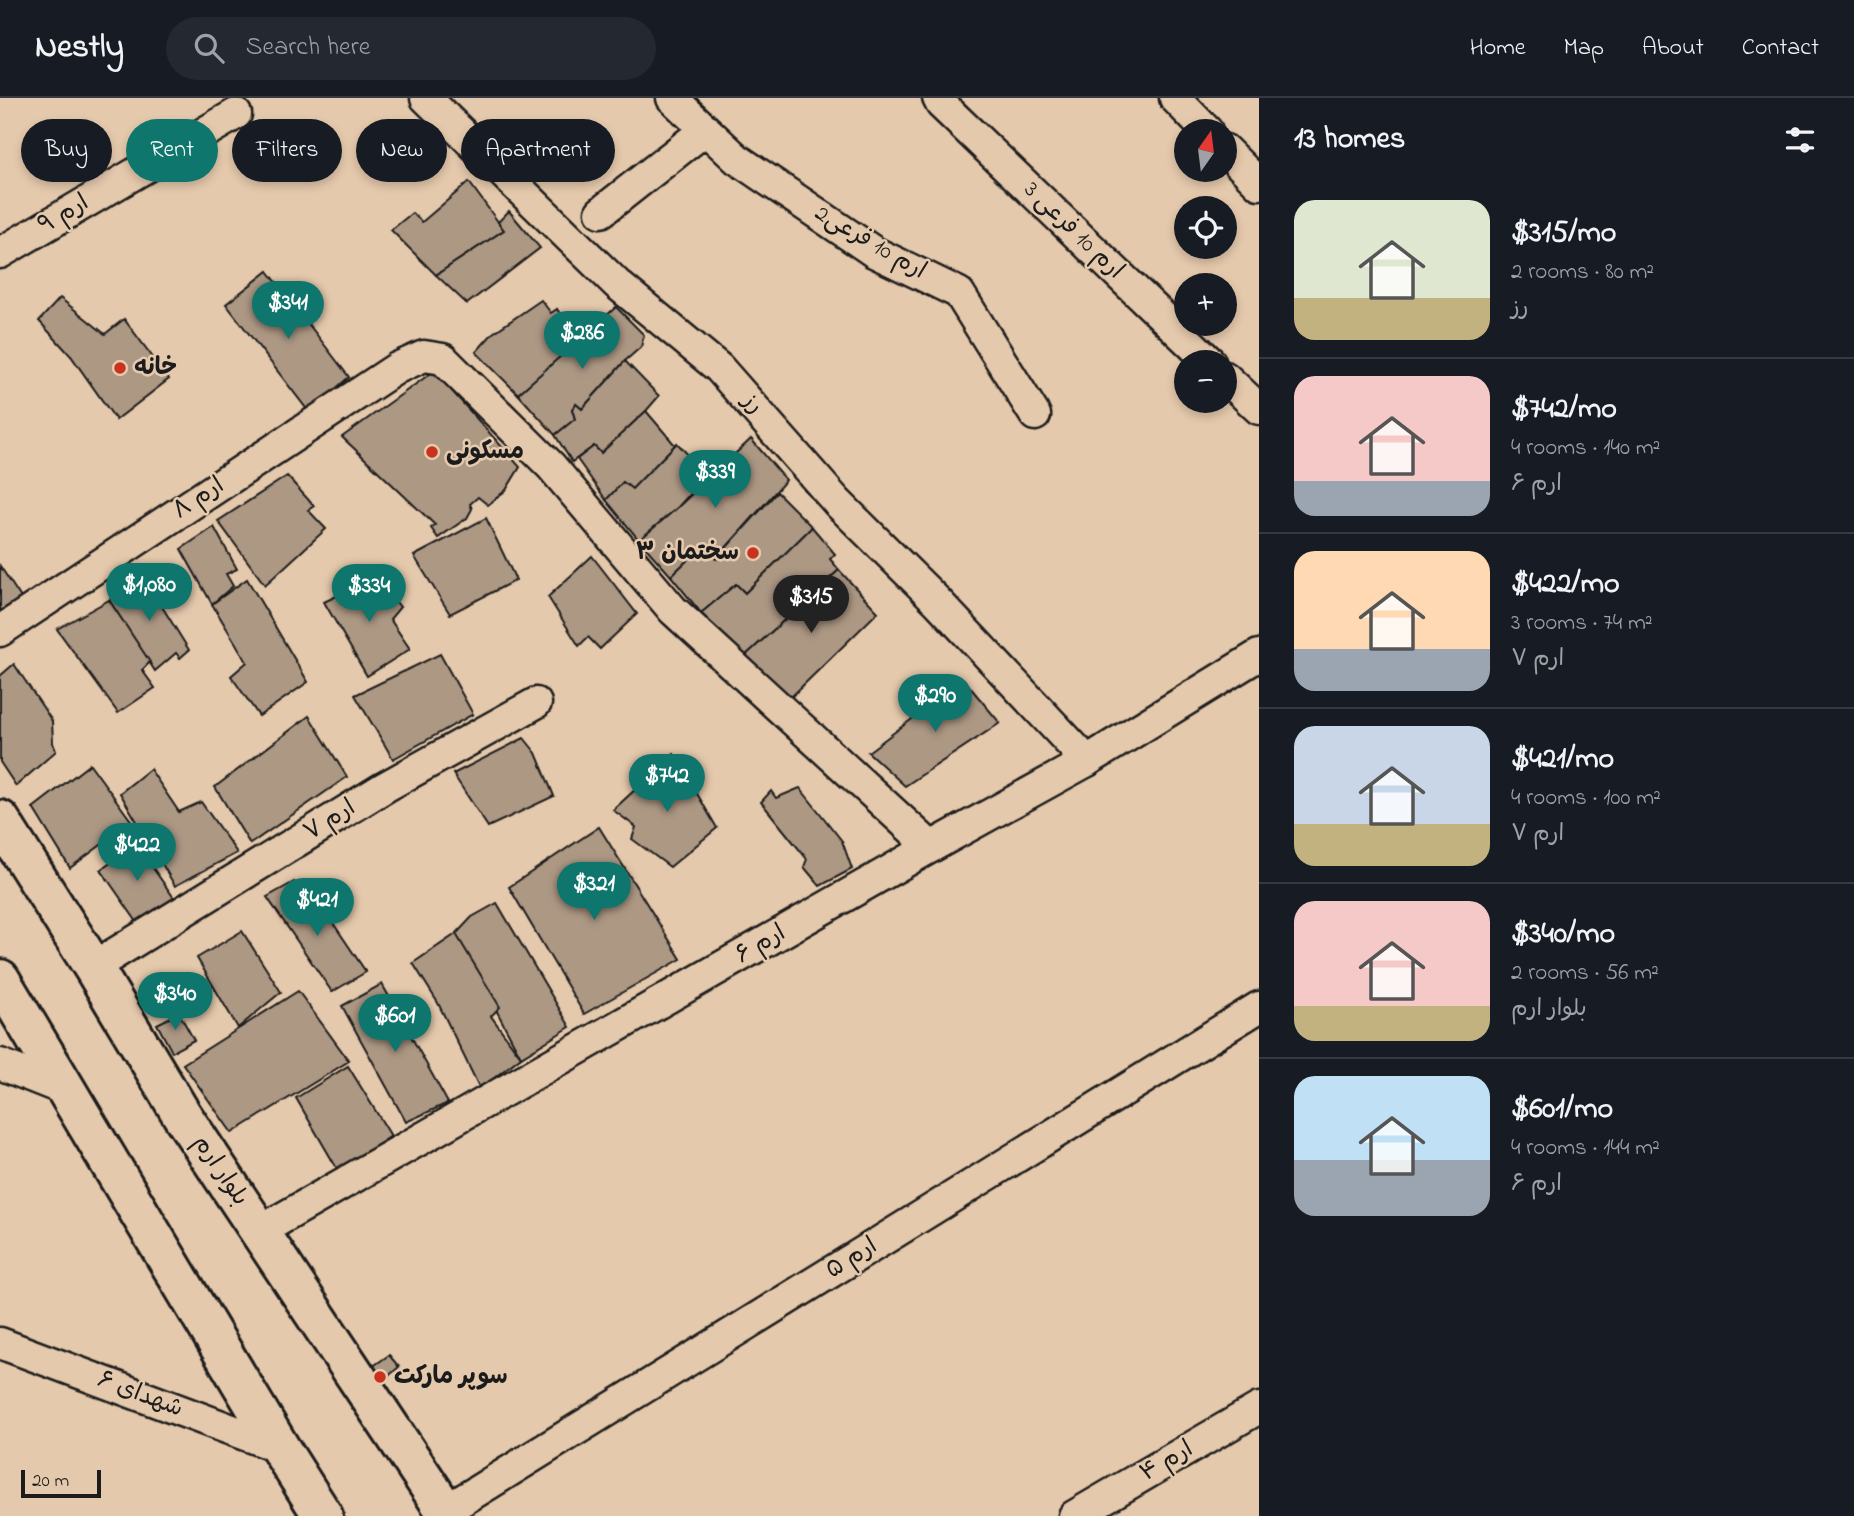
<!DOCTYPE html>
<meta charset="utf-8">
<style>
body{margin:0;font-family:"Indie Flower","Playpen Sans Arabic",sans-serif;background:#242831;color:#f1f3f6;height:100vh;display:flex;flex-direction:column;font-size:26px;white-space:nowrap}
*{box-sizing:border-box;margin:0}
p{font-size:23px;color:#9ea1a6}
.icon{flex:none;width:38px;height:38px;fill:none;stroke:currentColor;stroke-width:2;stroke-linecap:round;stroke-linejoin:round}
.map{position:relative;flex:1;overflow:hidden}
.sheet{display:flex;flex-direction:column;background:#171b24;width:595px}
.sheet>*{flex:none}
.top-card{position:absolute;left:21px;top:21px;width:665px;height:63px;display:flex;gap:14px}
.needle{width:46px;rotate:14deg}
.tools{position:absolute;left:1174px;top:21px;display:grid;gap:14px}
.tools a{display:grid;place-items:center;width:63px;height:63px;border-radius:50%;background:#171b24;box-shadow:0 4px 10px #0003;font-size:35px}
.scale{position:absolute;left:21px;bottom:18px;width:80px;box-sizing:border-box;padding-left:7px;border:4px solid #1c1c1c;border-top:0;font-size:19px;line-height:24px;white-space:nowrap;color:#1c1c1c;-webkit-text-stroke:5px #e5c9ac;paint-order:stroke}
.price{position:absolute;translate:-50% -60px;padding:0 16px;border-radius:24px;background:#0f766e;color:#fff;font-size:23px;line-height:46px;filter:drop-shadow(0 2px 4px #0008)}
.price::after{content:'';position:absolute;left:50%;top:42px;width:21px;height:16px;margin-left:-10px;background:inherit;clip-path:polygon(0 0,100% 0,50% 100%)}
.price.selected{background:#222;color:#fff}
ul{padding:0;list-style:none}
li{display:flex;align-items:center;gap:21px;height:175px;padding:0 35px}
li+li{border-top:2px solid #363941}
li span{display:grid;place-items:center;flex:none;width:196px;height:140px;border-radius:21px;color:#555}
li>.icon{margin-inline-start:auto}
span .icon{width:84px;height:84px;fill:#fffc;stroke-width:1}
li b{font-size:30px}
h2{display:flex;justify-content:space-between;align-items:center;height:84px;padding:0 35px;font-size:30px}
.chip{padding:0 24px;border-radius:32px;background:#171b24;box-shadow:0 4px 10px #0003;font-size:24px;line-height:63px}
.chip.selected{background:#0f766e;color:#fff}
header{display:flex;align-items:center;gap:42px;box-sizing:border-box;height:98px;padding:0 35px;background:#171b24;border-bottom:2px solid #363941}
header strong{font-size:33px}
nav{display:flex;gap:38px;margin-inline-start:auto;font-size:24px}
.search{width:490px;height:63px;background:#242831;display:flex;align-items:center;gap:18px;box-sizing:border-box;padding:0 24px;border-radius:38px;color:#9ea1a6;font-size:26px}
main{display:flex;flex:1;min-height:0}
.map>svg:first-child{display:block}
.building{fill:#ad9884;stroke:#1c1c1c;stroke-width:2}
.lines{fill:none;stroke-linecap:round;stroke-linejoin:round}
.minor-casing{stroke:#1c1c1c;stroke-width:35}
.secondary-casing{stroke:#1c1c1c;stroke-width:44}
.minor{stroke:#e5c9ac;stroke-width:30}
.secondary{stroke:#e5c9ac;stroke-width:38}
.poi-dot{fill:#c8321e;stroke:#e5c9ac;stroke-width:2.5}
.labels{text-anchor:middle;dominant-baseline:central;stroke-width:5;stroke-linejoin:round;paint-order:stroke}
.street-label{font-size:24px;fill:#1c1c1c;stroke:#e5c9ac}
.poi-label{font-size:24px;font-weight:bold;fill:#1c1c1c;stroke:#e5c9ac;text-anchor:start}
</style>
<header>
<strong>Nestly</strong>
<div class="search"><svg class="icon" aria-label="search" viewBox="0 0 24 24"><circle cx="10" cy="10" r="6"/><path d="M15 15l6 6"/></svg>Search here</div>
<nav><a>Home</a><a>Map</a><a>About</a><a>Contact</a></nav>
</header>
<main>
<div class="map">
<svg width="1259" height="1418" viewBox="0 0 1259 1418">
<rect width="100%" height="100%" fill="#e5c9ac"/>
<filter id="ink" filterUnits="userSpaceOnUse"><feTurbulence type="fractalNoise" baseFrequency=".0143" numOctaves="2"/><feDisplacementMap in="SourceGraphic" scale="14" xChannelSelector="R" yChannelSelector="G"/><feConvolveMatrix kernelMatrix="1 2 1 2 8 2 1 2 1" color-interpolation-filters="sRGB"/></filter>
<g filter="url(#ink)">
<g class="building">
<polygon points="469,84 504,132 436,177 391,132 412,115 422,124"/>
<polygon points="509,113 540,150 467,206 436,177 504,132 498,124"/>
<polygon points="268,173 349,279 309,314 226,206"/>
<polygon points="60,200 105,236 124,221 169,281 116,322 71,258 39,223"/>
<polygon points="541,202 551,215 557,211 565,224 570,220 587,236 518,296 476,254 493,235"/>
<polygon points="616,209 644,237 641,249 625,263 582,311 576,306 572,311 575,321 555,337 518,296"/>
<polygon points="625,263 659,298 646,313 601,355 594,348 572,364 555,337 575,321 572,311 576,306 582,311"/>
<polygon points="434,273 520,369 506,392 488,407 478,399 470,406 472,411 467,420 438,440 431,430 435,427 342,339"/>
<polygon points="646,313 675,347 632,391 623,384 606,402 577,361 594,348 601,355"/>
<polygon points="751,341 786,382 716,461 707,453 692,458 671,478 639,442 678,409"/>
<polygon points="677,345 707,377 678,409 639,442 606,402 623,384 632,391"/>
<polygon points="287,378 314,408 308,412 326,431 265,487 218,423"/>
<polygon points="777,394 812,429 745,495 736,486 701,515 671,478 692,458 707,453 716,461"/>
<polygon points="486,420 516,482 450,516 414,458"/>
<polygon points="214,429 237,471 226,476 233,488 212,506 181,451"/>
<polygon points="812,429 835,456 830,461 839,472 743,560 701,515 736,486 745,495"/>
<polygon points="592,458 637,516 600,551 588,539 579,548 548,499"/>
<polygon points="0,468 23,503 0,520"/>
<polygon points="839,472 878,514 788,602 743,560"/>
<polygon points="143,478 189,552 180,560 176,555 155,573 109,502"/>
<polygon points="376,479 400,509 390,521 410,551 367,578 324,504"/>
<polygon points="247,481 308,584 259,618 231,578 247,564 212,506"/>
<polygon points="109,502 150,564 142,572 155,590 118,615 57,531"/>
<polygon points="440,556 473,616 393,661 355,597"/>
<polygon points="14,566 52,623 53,645 56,653 16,688 0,664 0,578"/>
<polygon points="964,582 1000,625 905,688 868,654"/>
<polygon points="309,618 347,679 250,746 215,689"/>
<polygon points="524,640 536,655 554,698 488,729 453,676"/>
<polygon points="674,656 717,730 670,769 632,741 636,729 613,712"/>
<polygon points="90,666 132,724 70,770 33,710"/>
<polygon points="150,671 179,714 201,704 237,755 175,788 120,695"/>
<polygon points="800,690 842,743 852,771 820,788 804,769 807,761 761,704 771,693 776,700"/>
<polygon points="599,729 681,861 584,916 509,789"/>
<polygon points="136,746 174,800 137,824 101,772"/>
<polygon points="294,784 315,817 327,816 366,874 332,894 267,799"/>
<polygon points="497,805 570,929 521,959 456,836 472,819"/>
<polygon points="242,833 281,894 238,930 197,860"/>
<polygon points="456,836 500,909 491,918 521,959 480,991 438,905 413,865"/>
<polygon points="382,886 448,1005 406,1024 342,908"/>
<polygon points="298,893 349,963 232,1035 183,966"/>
<polygon points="179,915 194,942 172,954 157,926"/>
<polygon points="348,968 391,1038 339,1074 296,1000"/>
<polygon points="389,1257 399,1269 377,1288 369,1271"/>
</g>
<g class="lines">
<g class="minor-casing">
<g id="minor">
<polyline points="426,0 617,186 719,270 837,404 937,503 1087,663"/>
<polyline points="672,0 737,61 874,154 959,195 1035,317"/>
<polyline points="938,0 941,6 1210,264"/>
<polyline points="1175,0 1207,33"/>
<polyline points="1225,52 1259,86"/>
<polyline points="601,114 705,32"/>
<polyline points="0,155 236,16"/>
<polyline points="1225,279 1259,311"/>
<polyline points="0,533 397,270 424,258 443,261 551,368 673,512 931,749"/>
<polyline points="93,869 385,689 536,605"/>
<polyline points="0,966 68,993"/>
<polyline points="260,1133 931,749 1087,663 1259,557"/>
<polyline points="0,1245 280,1350"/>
<polyline points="445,1413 1259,909"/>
<polyline points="1074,1418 1259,1310"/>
</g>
</g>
<g class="secondary-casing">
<g id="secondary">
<polyline points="0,722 93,869 182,1017 449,1418"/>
<polyline points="0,881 280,1350 323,1418"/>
</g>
</g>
<use href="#minor" class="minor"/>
<use href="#secondary" class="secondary"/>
</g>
</g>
<g class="poi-dot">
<circle cx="120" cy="270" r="7"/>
<circle cx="432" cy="354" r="7"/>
<circle cx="753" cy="455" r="7"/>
<circle cx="380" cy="1279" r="7"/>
</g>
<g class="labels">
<g class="street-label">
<text transform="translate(64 117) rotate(-31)">ارم ۹</text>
<text transform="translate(1073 133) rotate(44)">ارم 10 فرعی 3</text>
<text transform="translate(870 145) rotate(30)">ارم 10 فرعی2</text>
<text transform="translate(752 306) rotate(48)">رز</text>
<text transform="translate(199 401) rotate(-33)">ارم ۸</text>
<text transform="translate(330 723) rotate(-32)">ارم ۷</text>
<text transform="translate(761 847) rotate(-30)">ارم ۶</text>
<text transform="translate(220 1073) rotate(56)">بلوار ارم</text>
<text transform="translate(852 1161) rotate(-32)">ارم ۵</text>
<text transform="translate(140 1297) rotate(21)">شهدای ۶</text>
<text transform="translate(1167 1364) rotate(-30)">ارم ۴</text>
</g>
<g class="poi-label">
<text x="134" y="270">خانه</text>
<text x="446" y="354">مسکونی</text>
<text x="739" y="455" text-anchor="end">سختمان ۳</text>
<text x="394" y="1279">سوپر مارکت</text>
</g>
</g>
</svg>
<div class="tools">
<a><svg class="needle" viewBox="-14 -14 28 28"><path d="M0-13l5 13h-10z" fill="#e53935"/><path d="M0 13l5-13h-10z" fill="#9ea1a6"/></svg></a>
<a><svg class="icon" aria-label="locate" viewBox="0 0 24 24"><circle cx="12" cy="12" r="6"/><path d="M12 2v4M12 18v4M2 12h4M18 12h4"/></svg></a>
<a>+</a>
<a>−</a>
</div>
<div class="scale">20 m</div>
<b class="price" style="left:288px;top:243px">$341</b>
<b class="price" style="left:582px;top:273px">$286</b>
<b class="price" style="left:715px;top:412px">$339</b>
<b class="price" style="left:149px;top:525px">$1,080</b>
<b class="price" style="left:369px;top:526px">$334</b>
<b class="price selected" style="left:811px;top:537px">$315</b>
<b class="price" style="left:935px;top:636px">$290</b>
<b class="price" style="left:667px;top:716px">$742</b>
<b class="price" style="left:137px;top:785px">$422</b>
<b class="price" style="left:594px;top:824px">$321</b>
<b class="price" style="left:317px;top:840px">$421</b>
<b class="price" style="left:175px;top:934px">$340</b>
<b class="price" style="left:395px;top:956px">$601</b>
<div class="top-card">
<a class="chip">Buy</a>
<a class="chip selected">Rent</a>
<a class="chip">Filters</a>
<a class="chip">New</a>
<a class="chip">Apartment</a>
</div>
</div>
<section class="sheet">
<h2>13 homes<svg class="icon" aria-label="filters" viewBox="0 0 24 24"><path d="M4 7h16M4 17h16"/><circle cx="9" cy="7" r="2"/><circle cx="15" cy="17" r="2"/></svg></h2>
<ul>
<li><span style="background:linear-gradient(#dfe7d0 70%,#c2b280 0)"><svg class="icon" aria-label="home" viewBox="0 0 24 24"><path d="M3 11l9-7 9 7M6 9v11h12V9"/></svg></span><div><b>$315/mo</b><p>2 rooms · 80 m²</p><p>رز</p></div></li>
<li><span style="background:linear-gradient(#f6c9c9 75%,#9aa5b1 0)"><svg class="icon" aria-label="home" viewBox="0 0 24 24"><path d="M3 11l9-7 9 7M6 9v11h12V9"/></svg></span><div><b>$742/mo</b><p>4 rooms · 140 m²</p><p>ارم ۶</p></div></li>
<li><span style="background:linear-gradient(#ffd9b3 70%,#9aa5b1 0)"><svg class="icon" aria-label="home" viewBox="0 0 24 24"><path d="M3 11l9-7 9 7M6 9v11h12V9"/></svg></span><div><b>$422/mo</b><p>3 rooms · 74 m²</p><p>ارم ۷</p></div></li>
<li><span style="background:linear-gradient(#c9d6e8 70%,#c2b280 0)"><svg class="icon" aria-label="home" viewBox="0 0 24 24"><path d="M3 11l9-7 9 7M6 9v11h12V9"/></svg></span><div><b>$421/mo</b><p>4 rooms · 100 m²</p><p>ارم ۷</p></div></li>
<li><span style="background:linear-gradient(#f6c9c9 75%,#c2b280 0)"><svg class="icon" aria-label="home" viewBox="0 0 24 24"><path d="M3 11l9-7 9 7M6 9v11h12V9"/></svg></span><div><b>$340/mo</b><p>2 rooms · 56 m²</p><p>بلوار ارم</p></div></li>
<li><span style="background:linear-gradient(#bfe0f5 60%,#9aa5b1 0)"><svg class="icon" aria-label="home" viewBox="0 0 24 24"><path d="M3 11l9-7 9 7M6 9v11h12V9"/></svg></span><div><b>$601/mo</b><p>4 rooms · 144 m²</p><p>ارم ۶</p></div></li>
</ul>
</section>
</main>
